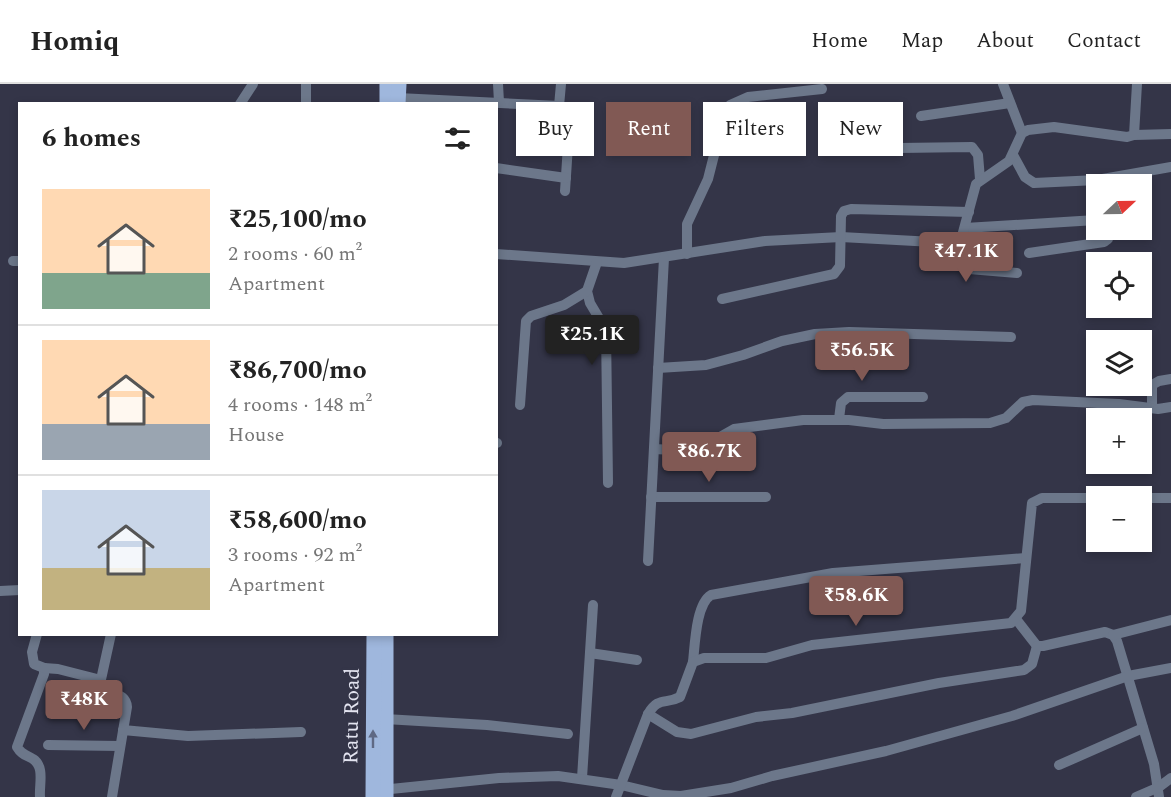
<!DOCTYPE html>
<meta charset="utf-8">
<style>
body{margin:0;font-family:Spectral,serif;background:#f2f2f2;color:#222;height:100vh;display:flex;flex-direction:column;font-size:22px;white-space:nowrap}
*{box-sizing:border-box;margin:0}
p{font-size:20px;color:#767676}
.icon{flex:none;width:33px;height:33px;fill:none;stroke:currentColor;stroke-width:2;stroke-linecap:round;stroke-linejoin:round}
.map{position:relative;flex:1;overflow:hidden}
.panel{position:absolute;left:18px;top:18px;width:480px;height:534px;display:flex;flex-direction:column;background:#fff;border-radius:0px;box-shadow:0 3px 9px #0003}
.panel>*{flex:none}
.top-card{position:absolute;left:516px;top:18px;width:564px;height:54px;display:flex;gap:12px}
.needle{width:39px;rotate:68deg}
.controls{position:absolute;left:1086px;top:90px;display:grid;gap:12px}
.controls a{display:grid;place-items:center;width:66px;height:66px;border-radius:0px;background:#fff;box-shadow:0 3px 9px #0003;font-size:30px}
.price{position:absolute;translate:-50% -51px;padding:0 14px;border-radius:6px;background:#815954;color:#fff;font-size:20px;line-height:39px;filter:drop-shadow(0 2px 3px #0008)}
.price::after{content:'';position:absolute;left:50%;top:36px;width:18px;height:14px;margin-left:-9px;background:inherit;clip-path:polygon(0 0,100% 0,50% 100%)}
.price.active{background:#222;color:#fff}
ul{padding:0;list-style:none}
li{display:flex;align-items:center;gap:18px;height:150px;padding:0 24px}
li+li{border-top:2px solid #e0e0e0}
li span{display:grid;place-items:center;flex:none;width:168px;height:120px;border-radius:0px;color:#555}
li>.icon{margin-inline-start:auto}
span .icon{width:72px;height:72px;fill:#fffc;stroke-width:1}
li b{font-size:26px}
h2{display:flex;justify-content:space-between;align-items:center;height:72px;padding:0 24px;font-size:26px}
.tag{padding:0 21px;border-radius:0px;background:#fff;box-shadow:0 3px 9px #0003;font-size:21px;line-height:54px}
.tag.active{background:#815954;color:#fff}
header{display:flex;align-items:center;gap:36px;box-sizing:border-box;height:84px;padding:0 30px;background:#fff;border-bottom:2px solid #e0e0e0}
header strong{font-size:28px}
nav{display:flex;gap:33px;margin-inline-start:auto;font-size:21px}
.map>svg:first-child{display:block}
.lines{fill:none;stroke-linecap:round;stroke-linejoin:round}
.minor{stroke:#6c778a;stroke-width:10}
.primary{stroke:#9fb7dd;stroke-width:15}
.oneway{fill:#5f6984}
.labels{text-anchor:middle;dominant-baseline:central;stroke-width:4.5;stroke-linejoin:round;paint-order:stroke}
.street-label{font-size:21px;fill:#e3e4f0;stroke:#343548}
</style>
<header>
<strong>Homiq</strong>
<nav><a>Home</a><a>Map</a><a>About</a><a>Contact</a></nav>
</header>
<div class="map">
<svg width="1171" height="713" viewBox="0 0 1171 713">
<rect width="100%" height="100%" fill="#343548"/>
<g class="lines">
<g class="minor">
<polyline points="306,0 306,20"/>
<polyline points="498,0 499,18"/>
<polyline points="561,0 559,22 568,38 569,46 565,107"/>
<polyline points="1003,0 1022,49"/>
<polyline points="398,14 559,22"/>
<polyline points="240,20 253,0"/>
<polyline points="921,32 1010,19"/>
<polyline points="1134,51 1171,50"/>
<polyline points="899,64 972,63 978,71 980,95"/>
<polyline points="1013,71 1025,93 1034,99 1097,96 1171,83"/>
<polyline points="496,84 566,94"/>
<polyline points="965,144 1096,136"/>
<polyline points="957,157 961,178 969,185 1017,189"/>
<polyline points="1029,169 1104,158 1108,155 1110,146"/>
<polyline points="496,170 624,179 765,157 841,153 952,159 962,152 976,100 1009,77 1022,49 1028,46 1054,43 1127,53 1134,51 1137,0"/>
<polyline points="687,170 687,140 708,95 724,32 730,21 748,13 822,5"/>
<polyline points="13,177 20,177"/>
<polyline points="597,178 587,207 590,219 606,246 608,399"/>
<polyline points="722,215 834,190 840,182 841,132 844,127 851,125 969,128"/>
<polyline points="658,284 706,281 743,271 782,257 815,250 849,248 1011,253"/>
<polyline points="520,321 526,237 531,232 564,221 587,207"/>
<polyline points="1152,323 1152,301 1159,297 1171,295"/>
<polyline points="839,335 841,319 848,313 923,313"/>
<polyline points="496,359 497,359"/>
<polyline points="654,365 695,367 734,345 803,336 849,336 883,340 990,339 1006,334 1023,318 1033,316 1119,320 1158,325 1171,323"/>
<polyline points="651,413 766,413"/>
<polyline points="1142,414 1171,414"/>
<polyline points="648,477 664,174"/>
<polyline points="0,507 20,506"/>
<polyline points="1016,535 1037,562 1043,562 1105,548 1113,551 1117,557 1154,680 1159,713"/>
<path d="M37,550L32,568L34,580L44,584V590L17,663C21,670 26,671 33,675C45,683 39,700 40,713"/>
<path d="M111,550L100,600C108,612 126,607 127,623L112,713"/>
<polyline points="1113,551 1171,536"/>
<polyline points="590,569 637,576"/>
<path d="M693,578C695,560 696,520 711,511L833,489L1026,474"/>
<polyline points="44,584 58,585 101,596"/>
<polyline points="648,630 677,648 691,650 756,633 792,629 939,599 1024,586 1032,580 1037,562"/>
<polyline points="385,635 487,641 568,650"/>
<polyline points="123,646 188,652 301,648"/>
<polyline points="48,661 120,662"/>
<polyline points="1059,681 1143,644"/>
<polyline points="582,694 593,521"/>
<polyline points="381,706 499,694 558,692 621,701 663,711 681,712 731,704 772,692 886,667 1012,632 1128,592 1171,584"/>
<path d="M616,713L648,630C659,612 665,621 680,613L693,578L704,574H766L812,561L1011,539L1021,527L1032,419L1042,414H1096"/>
<polyline points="1136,713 1159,703 1171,694"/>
</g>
<g class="primary">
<polyline points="387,20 387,0"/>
<polyline points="398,20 399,0"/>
<polyline points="386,550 386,713"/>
<polyline points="373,713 374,550"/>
</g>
</g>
<defs><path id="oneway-solid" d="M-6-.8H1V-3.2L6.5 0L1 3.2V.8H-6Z" transform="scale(1.5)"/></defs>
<use class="oneway" href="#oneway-solid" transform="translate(373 655) rotate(-90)"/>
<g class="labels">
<g class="street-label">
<text transform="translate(352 632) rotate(-89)">Ratu Road</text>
</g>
</g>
</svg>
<div class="controls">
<a><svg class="needle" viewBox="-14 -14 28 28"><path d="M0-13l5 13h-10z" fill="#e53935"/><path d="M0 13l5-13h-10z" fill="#767676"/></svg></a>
<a><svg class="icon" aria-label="locate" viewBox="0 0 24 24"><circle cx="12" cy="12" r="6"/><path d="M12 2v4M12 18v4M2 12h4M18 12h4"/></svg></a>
<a><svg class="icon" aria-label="layers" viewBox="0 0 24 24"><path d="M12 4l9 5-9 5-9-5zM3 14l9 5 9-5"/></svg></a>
<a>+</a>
<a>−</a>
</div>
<b class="price" style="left:966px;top:199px">₹47.1K</b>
<b class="price active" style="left:592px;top:282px">₹25.1K</b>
<b class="price" style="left:862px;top:298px">₹56.5K</b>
<b class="price" style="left:709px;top:399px">₹86.7K</b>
<b class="price" style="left:856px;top:543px">₹58.6K</b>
<b class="price" style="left:84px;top:647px">₹48K</b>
<div class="top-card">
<a class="tag">Buy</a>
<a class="tag active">Rent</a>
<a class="tag">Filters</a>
<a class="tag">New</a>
</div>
<section class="panel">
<h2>6 homes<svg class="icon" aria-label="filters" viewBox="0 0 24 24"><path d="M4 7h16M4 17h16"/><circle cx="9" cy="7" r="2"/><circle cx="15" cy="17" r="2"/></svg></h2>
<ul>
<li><span style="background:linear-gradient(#ffd9b3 70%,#7fa58c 0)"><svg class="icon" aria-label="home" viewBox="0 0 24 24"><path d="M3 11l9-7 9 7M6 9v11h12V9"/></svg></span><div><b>₹25,100/mo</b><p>2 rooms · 60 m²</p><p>Apartment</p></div></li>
<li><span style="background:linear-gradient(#ffd9b3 70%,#9aa5b1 0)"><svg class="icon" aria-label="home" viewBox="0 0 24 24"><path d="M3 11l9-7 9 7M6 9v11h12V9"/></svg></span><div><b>₹86,700/mo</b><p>4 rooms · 148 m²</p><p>House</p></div></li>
<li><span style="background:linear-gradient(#c9d6e8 65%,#c2b280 0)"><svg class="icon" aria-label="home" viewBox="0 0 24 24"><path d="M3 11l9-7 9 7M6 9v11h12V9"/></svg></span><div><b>₹58,600/mo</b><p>3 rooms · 92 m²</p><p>Apartment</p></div></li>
</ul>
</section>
</div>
